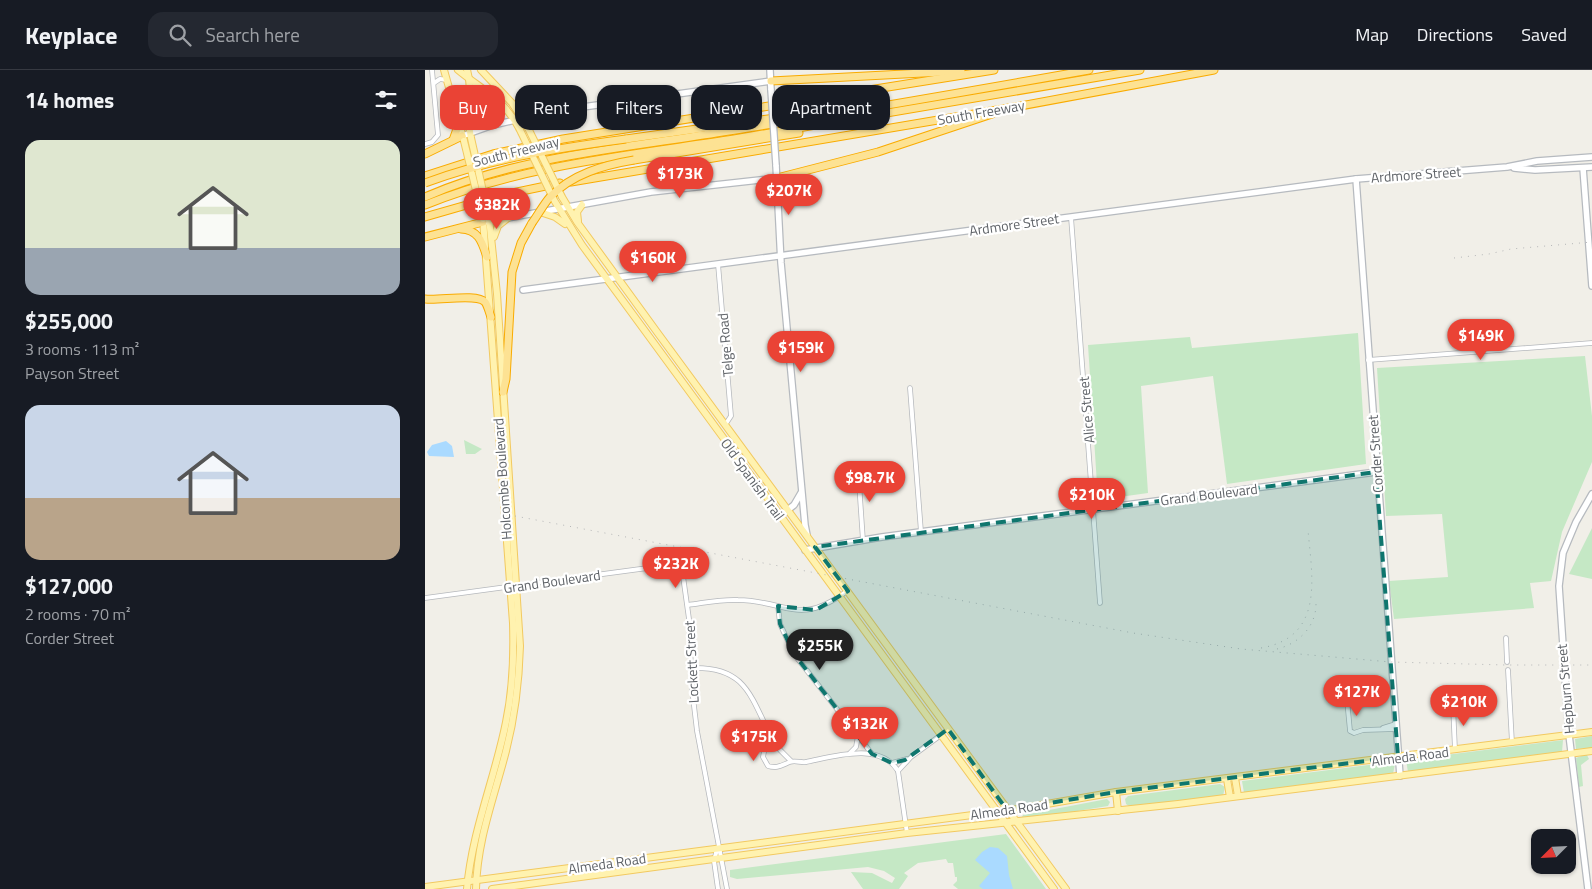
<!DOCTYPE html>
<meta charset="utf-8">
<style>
body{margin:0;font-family:"Titillium Web",sans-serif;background:#242831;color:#f1f3f6;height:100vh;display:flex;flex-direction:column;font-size:19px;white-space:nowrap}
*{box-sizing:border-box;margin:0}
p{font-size:16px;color:#9ea1a6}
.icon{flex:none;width:28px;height:28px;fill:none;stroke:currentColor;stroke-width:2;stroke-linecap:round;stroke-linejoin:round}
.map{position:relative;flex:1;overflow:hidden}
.drawer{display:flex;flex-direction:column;background:#171b24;width:425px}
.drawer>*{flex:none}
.top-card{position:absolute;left:15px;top:15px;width:475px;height:45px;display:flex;gap:10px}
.needle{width:32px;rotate:246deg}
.buttons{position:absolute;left:1106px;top:759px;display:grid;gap:10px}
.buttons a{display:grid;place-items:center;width:45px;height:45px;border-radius:10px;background:#171b24;box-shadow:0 1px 4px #0004;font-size:25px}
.price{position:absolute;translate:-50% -42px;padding:0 11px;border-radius:18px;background:#ea4335;color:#fff;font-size:16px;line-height:32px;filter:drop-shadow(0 1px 2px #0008)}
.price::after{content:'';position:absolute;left:50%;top:30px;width:15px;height:11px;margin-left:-8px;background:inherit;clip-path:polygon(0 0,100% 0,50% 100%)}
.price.current{background:#222;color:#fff}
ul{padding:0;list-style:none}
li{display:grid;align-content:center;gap:10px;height:265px;padding:0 25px}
li span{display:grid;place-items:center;height:155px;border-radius:15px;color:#555}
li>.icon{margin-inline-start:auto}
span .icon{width:90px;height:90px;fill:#fffc;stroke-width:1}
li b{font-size:21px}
h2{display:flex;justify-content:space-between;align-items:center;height:60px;padding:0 25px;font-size:21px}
.tag{padding:0 18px;border-radius:15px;background:#171b24;box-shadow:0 1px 4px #0004;font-size:18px;line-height:45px}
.tag.current{background:#ea4335;color:#fff}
header{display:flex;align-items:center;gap:30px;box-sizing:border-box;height:70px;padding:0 25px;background:#171b24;border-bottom:1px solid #363941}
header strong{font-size:24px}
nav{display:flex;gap:28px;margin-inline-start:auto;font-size:18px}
.search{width:350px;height:45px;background:#242831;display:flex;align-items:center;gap:12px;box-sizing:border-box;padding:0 18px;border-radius:15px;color:#9ea1a6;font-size:19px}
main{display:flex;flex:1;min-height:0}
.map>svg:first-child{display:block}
.green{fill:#c5e8c5}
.water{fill:#aadaff}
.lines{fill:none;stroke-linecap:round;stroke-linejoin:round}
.street-casing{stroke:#b5b8bc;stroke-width:5.5}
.secondary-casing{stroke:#b6babf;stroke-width:8}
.primary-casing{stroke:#f2c960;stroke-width:8}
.highway-casing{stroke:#f9ab00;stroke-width:9}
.street{stroke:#fff;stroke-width:4}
.secondary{stroke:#fff;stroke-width:5.5}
.primary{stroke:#fff2af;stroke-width:6}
.highway{stroke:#fde293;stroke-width:7}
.rail{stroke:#b6b7b8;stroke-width:1;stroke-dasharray:1 6;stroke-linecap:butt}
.secondary-bridge-casing{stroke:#b6babf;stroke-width:8;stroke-linecap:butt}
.primary-bridge-casing{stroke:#f2c960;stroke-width:8;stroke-linecap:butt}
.highway-bridge-casing{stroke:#f9ab00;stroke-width:9;stroke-linecap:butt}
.secondary-bridge{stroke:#fff;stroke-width:5.5}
.primary-bridge{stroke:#fff2af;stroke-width:6}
.highway-bridge{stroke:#fde293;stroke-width:7}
.marked{fill:#0f766e;fill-opacity:0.2;stroke:#0f766e;stroke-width:4;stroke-dasharray:10 6;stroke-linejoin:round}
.labels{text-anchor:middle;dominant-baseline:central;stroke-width:4.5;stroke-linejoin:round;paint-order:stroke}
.street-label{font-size:14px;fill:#5f6368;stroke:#fff}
</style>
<header>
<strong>Keyplace</strong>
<div class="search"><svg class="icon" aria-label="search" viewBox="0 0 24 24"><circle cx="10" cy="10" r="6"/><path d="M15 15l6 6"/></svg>Search here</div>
<nav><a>Map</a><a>Directions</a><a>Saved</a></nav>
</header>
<main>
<section class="drawer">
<h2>14 homes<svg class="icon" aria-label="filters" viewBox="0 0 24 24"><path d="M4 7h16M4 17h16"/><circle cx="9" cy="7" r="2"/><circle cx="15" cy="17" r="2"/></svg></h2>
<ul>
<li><span style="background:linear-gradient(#dfe7d0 70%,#9aa5b1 0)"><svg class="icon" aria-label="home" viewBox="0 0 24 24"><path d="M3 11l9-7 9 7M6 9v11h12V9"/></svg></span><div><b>$255,000</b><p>3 rooms · 113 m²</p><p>Payson Street</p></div></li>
<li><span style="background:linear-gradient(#c9d6e8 60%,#b9a48a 0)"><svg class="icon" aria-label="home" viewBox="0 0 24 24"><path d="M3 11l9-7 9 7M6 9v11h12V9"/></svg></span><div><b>$127,000</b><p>2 rooms · 70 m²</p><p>Corder Street</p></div></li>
</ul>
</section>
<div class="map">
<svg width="1167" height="819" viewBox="0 0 1167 819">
<rect width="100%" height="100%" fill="#f1efe8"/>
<g class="green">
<polygon points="933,263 941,394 802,414 788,306 716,316 723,423 673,430 663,275 765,267 767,278"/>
<polygon points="1160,286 1167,346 1167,392 1137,462 1126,511 1105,513 1109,538 969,549 964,511 1023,507 1017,444 961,446 952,298"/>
<polygon points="39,370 57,379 50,384 41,384"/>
<polygon points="1167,458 1167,509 1144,504"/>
<polygon points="1167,666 1167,678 1151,679 1150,669"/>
<polygon points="1138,670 1137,682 983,702 981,690"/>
<polygon points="1159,685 1162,685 1164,689 1156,695 1158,716 1154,717 1151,688"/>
<polygon points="967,692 970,694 968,704 819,723 817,711"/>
<polygon points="795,714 800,717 798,726 704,736 701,734 700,729 703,726"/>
<polygon points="682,729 685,732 683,736 634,744 597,747 598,745"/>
<polygon points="581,764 621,819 533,819 528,815 532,811 532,807 530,807 528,793 523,793 521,789 493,793 479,803 483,806 474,819 438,819 426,802 447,803 467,813 470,808 459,801 443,797 312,809 305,807 305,800"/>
</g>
<g class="water">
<polygon points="21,371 27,376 29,387 4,386 2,382 7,375"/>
<polygon points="565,777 573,778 582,786 584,805 588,819 558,819 554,816 565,803 550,790 557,782"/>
</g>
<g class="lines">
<g class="street-casing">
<g id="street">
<polyline points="9,13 15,9 22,10"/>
<polyline points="0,74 7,72 13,65 7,0"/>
<polyline points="646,147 675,533"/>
<polyline points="293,194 306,346 300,355"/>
<polyline points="943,290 1167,273"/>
<polyline points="485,318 496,462"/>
<polyline points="433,398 438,471"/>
<polyline points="0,528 245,495 250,494 257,499 264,549 267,619 272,661 302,819"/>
<path d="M263,535C279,533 296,529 313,530C364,531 373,557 422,521"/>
<polyline points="353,536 355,554 369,584 447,684"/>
<polyline points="1081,568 1082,592"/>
<path d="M266,598C316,596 324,620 343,661L338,687L343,696C352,699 357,695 365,692C370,690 376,693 381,692C407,687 455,671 473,701L482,763"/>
<polyline points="1083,600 1087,673"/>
<polyline points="928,612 921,619 925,661 929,663 938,660 971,659"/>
<polyline points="1028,635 1030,680"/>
<polyline points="958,658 971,654"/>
<polyline points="343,661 355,680 366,691"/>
<polyline points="425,683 431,677 433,666"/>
<polyline points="467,693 482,689"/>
<polyline points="473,701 486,687 516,665"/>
<polyline points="292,779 289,791 293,819"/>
</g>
</g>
<g class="secondary-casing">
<g id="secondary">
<polyline points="345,0 346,20"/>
<polyline points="37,66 68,55 136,40 346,11"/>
<polyline points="351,95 356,193 380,455 382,465"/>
<polyline points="1089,98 1110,100 1167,97"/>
<polyline points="1158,98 1167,216"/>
<polyline points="931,109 975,706"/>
<polyline points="60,152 226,122 352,108"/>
<polyline points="98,220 931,109 1082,97 1112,91 1167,87"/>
<polyline points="355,446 369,435 376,423"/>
<polyline points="380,480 457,467 951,402"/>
<polyline points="1163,819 1144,665 1134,516 1138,483 1151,452 1167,424"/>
</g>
</g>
<g class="primary-casing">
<g id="primary">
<polyline points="19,0 39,71"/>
<path d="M33,0C57,20 78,28 94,58"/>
<path d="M42,0C49,23 41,45 46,68"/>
<polyline points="56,0 87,33 102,56"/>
<polyline points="137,127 152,152 232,262 641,819"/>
<polyline points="129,130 157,175 629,819"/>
<polyline points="115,142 130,147 140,154"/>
<polyline points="153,151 152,142 157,135"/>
<polyline points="69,167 73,156 83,148"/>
<polyline points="810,708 813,726"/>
<polyline points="802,709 805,727"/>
<polyline points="691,722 693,741"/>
<polyline points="0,817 593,739 691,722 1167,662"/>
<path d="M42,819C47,761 70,708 81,652C88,619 89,586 88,553L58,149"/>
<path d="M51,819C52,770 69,728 81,681C90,646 94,612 95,576L72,224L64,148"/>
<polyline points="67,819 482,763 753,734 1167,681"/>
</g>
</g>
<g class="highway-casing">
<g id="highway">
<polyline points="346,11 536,1"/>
<polyline points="201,69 378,44"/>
<polyline points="28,70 32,59 32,44"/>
<polyline points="0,84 37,66"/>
<polyline points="209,90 374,63"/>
<polyline points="0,106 68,84 138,69 569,0"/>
<polyline points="352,108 453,82 567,44"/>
<polyline points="146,112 590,37 789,0"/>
<path d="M0,127C91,87 194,79 291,63C416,44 540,22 664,0"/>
<path d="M0,135C98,95 206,85 309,69C444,47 579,24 715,0"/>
<polyline points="0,147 73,126 135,113"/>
<path d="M36,159C54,160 57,172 62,187"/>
<polyline points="0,167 58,152"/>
<path d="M0,229C14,231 52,223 60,232C63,236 64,242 66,247"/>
<polyline points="78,322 81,309 87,202 96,173 107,153"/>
</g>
</g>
<use href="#street" class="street"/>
<use href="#secondary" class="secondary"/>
<use href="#primary" class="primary"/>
<use href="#highway" class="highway"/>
<g class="rail">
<polyline points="1029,188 1064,184 1086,179 1167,172"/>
<polyline points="90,446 708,563 816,579 966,592 1081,595 1167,595"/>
<path d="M836,578C900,567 887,507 883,460"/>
<path d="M852,579C873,574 891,557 891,534"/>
</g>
<g class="secondary-bridge-casing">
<polyline id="secondary-bridge" points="346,20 351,95"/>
</g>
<g class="primary-bridge-casing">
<g id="primary-bridge">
<polyline points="102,56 137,127"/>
<polyline points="94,58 129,130"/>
<polyline points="46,68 64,148"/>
<polyline points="39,71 58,149"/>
</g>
</g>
<g class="highway-bridge-casing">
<g id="highway-bridge">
<path d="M0,113C65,89 133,78 201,69"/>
<path d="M107,153C113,145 118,135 125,127C147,104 179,95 209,90"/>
</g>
</g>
<use href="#secondary-bridge" class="secondary-bridge"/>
<use href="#primary-bridge" class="primary-bridge"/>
<use href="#highway-bridge" class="highway-bridge"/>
</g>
<path class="marked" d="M951,402L973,687L691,722L582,740L523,659L480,690L467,693L447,684L369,584L355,554L353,536L391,540L423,521L390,477Z"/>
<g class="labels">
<g class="street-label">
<text transform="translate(556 42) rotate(-10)">South Freeway</text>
<text transform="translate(91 81) rotate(-14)">South Freeway</text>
<text transform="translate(991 104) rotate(-4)">Ardmore Street</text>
<text transform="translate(589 154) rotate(-8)">Ardmore Street</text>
<text transform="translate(300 275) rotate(-95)">Telge Road</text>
<text transform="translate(661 340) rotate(-95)">Alice Street</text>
<text transform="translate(950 384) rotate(-94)">Corder Street</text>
<text transform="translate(77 409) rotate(-94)">Holcombe Boulevard</text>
<text transform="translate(328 409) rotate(54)">Old Spanish Trail</text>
<text transform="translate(784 424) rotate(-7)">Grand Boulevard</text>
<text transform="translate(127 511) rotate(-8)">Grand Boulevard</text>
<text transform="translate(266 592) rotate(-93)">Lockett Street</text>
<text transform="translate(1140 619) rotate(-95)">Hepburn Street</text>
<text transform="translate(985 686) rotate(-7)">Almeda Road</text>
<text transform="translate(584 739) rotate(-8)">Almeda Road</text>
<text transform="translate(182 793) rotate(-8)">Almeda Road</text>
</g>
</g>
</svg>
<div class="buttons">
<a><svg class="needle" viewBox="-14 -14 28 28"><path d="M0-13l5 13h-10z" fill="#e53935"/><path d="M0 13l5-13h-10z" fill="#9ea1a6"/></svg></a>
</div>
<b class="price" style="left:255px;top:129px">$173K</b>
<b class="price" style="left:364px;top:146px">$207K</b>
<b class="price" style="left:72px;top:160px">$382K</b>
<b class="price" style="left:228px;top:213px">$160K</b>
<b class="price" style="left:1056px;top:291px">$149K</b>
<b class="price" style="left:376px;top:303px">$159K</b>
<b class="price" style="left:445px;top:433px">$98.7K</b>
<b class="price" style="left:667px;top:450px">$210K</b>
<b class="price" style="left:251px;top:519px">$232K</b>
<b class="price current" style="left:395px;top:601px">$255K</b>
<b class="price" style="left:932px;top:647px">$127K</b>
<b class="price" style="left:1039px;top:657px">$210K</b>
<b class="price" style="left:440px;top:679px">$132K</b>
<b class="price" style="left:329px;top:692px">$175K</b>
<div class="top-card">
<a class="tag current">Buy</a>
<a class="tag">Rent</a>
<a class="tag">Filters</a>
<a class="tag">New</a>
<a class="tag">Apartment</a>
</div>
</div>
</main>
